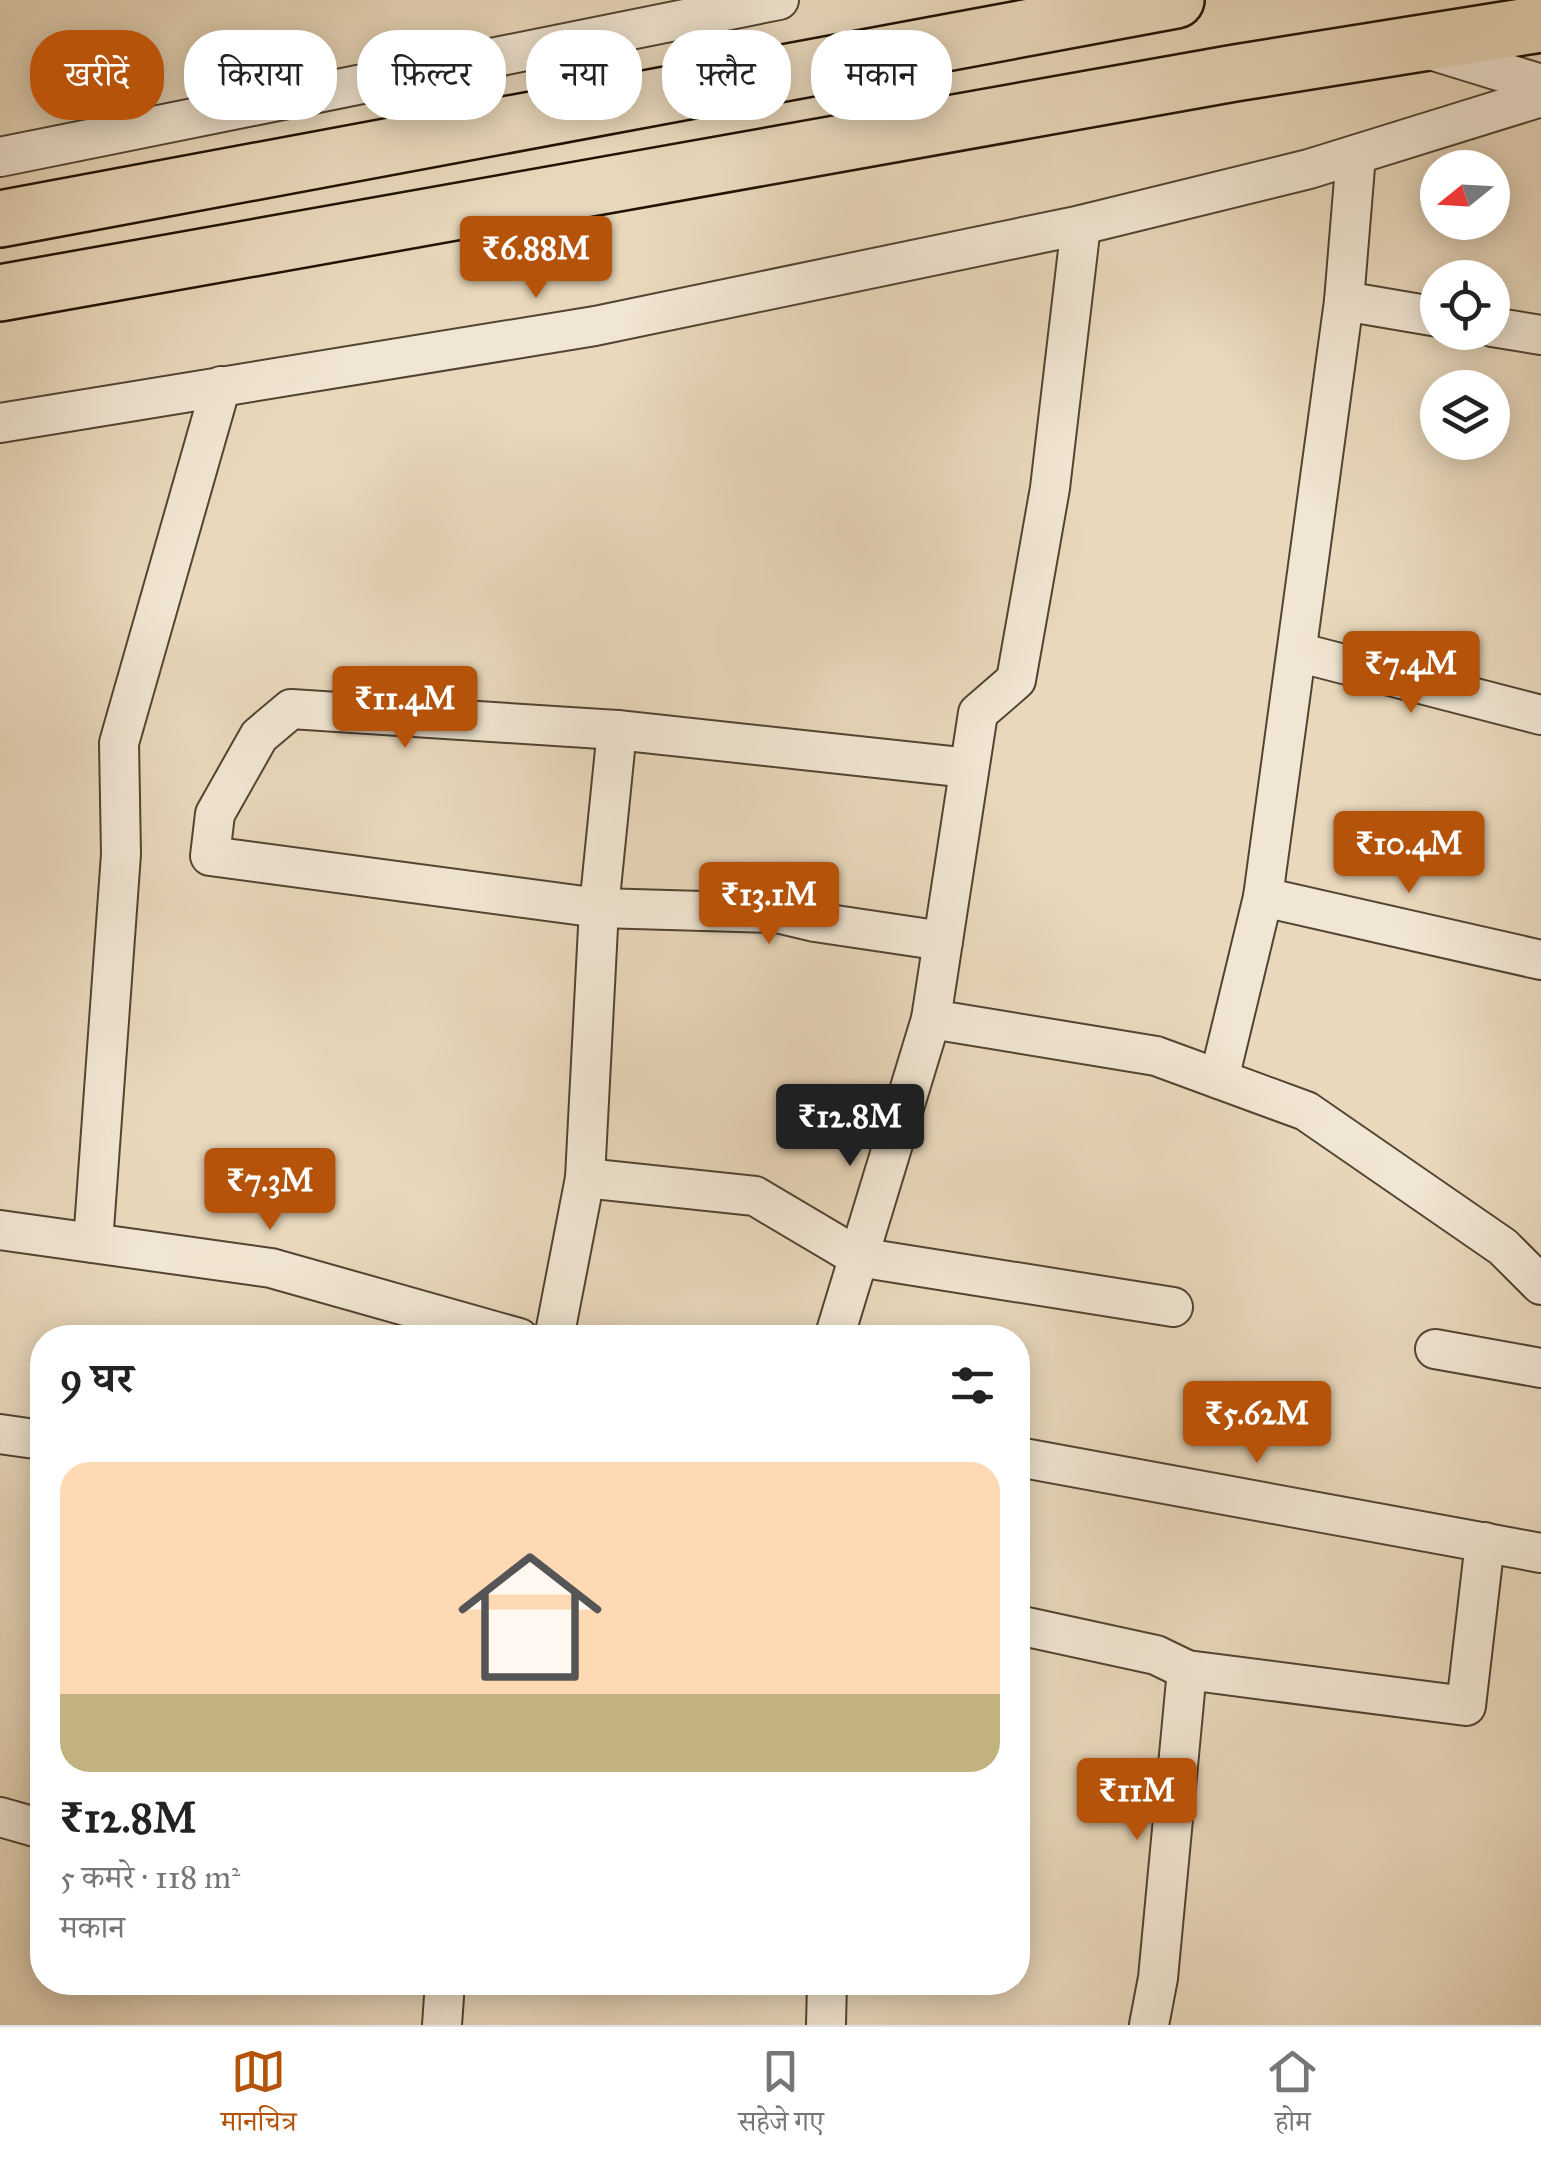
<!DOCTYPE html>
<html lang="hi">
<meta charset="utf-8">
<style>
body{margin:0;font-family:"IM FELL Great Primer","Noto Serif Devanagari",serif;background:#f2f2f2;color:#222;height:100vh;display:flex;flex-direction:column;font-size:38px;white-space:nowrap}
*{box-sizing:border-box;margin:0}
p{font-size:32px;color:#767676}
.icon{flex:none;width:55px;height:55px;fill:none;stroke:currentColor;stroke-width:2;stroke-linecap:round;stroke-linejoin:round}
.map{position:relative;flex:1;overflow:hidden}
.sheet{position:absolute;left:30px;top:1325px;width:1000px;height:670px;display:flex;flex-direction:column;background:#fff;border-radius:40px;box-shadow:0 5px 25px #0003}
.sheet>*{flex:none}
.hud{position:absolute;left:30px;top:30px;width:1000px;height:90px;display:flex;gap:20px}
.needle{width:65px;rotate:252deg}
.tools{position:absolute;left:1420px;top:150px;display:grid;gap:20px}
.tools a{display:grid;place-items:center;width:90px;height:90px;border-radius:50%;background:#fff;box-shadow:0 5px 25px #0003;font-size:50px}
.price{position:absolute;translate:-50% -85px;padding:0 22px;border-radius:10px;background:#b45309;color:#fff;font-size:32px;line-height:65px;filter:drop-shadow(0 2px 5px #0008)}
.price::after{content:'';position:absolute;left:50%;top:60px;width:30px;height:22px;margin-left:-15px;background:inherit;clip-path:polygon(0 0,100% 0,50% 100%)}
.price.current{background:#222;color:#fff}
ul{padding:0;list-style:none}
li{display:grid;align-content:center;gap:20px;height:530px;padding:0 30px}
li+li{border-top:2px solid #e0e0e0}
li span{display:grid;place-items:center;height:310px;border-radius:30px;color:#555}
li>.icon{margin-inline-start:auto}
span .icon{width:180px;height:180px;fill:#fffc;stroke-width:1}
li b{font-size:42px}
h2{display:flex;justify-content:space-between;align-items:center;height:120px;padding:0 30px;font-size:42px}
.chip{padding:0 35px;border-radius:40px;background:#fff;box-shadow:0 5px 25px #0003;font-size:35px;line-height:90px}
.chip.current{background:#b45309;color:#fff}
.menu{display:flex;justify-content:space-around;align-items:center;height:140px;border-top:2px solid #e0e0e0;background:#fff;font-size:28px;color:#767676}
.menu a{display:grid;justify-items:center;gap:5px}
.menu .current{color:#b45309}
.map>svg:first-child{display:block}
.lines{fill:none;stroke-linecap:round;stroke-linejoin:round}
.minor-casing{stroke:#524432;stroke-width:42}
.highway-casing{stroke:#201304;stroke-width:60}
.minor{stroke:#f1e6d3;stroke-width:38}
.highway{stroke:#e9d8bb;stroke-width:55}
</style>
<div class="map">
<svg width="1541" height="2025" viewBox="0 0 1541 2025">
<rect width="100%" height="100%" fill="#e9d8bb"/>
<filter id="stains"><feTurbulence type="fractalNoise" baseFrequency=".002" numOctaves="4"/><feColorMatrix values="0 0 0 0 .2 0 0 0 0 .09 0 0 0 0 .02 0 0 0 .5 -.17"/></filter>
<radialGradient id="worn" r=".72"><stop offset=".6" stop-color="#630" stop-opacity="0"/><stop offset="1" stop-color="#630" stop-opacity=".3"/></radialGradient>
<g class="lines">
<g class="minor-casing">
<g id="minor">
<polyline points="1424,48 1541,84"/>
<polyline points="0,157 779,0"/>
<polyline points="1081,225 1050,488 1016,680 978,713 931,1019 1156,1056 1306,1111 1503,1247 1541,1285"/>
<polyline points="1344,301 1438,317"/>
<polyline points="1492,327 1541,335"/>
<polyline points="0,423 595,326 1081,225 1309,169 1541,97"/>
<polyline points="1297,652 1541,715"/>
<polyline points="1263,897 1541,960"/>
<polyline points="943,941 815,922 777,913 599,908 210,856 215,814 259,736 291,709 617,730 969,768"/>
<polyline points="1219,1079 1263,897 1344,301 1356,155"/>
<polyline points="585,1178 755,1196 858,1257 1173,1307"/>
<polyline points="0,1230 271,1268 519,1338"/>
<polyline points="93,1243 121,854 119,743 221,386"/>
<polyline points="554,1338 585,1178 599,908 617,730"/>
<polyline points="834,1338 931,1019"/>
<polyline points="1435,1349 1541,1368"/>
<polyline points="0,1434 42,1440"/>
<polyline points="1018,1457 1541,1553"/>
<polyline points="1018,1625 1156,1655 1187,1670 1466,1706 1485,1542"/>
<polyline points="0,1817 42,1829"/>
<polyline points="442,2025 445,1982"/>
<polyline points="826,2025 827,1982"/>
<polyline points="1149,2025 1158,1978 1187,1670"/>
</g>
</g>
<g class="highway-casing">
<g id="highway">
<polyline points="0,219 1176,0"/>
<polyline points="0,293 1235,73 1541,24"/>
</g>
</g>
<use href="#minor" class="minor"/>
<use href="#highway" class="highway"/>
</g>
<rect width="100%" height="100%" filter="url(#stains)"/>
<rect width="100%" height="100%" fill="url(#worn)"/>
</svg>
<div class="tools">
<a><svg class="needle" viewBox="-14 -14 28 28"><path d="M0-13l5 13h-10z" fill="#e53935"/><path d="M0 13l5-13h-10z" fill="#767676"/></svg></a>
<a><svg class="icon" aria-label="locate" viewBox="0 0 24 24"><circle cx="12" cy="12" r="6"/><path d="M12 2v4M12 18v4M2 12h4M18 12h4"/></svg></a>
<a><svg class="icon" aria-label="layers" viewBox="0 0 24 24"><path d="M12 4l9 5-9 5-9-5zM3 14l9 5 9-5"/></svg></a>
</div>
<b class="price" style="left:536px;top:301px">₹6.88M</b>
<b class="price" style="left:1411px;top:716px">₹7.4M</b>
<b class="price" style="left:405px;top:751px">₹11.4M</b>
<b class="price" style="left:1409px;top:896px">₹10.4M</b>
<b class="price" style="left:769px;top:947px">₹13.1M</b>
<b class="price current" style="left:850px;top:1169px">₹12.8M</b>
<b class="price" style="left:270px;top:1233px">₹7.3M</b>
<b class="price" style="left:1257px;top:1466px">₹5.62M</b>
<b class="price" style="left:1137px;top:1843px">₹11M</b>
<div class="hud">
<a class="chip current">खरीदें</a>
<a class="chip">किराया</a>
<a class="chip">फ़िल्टर</a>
<a class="chip">नया</a>
<a class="chip">फ़्लैट</a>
<a class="chip">मकान</a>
</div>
<section class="sheet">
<h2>9 घर<svg class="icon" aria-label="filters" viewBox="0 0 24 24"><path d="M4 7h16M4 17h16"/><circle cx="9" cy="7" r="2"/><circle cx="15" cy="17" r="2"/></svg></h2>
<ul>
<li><span style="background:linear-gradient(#ffd9b3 75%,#c2b280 0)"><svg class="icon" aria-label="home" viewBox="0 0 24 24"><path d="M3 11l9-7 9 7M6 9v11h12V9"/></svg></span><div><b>₹12.8M</b><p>5 कमरे · 118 m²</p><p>मकान</p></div></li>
</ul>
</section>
</div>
<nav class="menu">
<a class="current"><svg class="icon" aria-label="map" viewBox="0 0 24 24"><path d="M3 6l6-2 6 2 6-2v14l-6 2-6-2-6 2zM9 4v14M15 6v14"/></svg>मानचित्र</a>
<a><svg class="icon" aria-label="saved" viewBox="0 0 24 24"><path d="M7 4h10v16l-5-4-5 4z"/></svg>सहेजे गए</a>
<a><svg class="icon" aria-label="home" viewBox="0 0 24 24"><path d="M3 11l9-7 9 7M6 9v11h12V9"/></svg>होम</a>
</nav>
